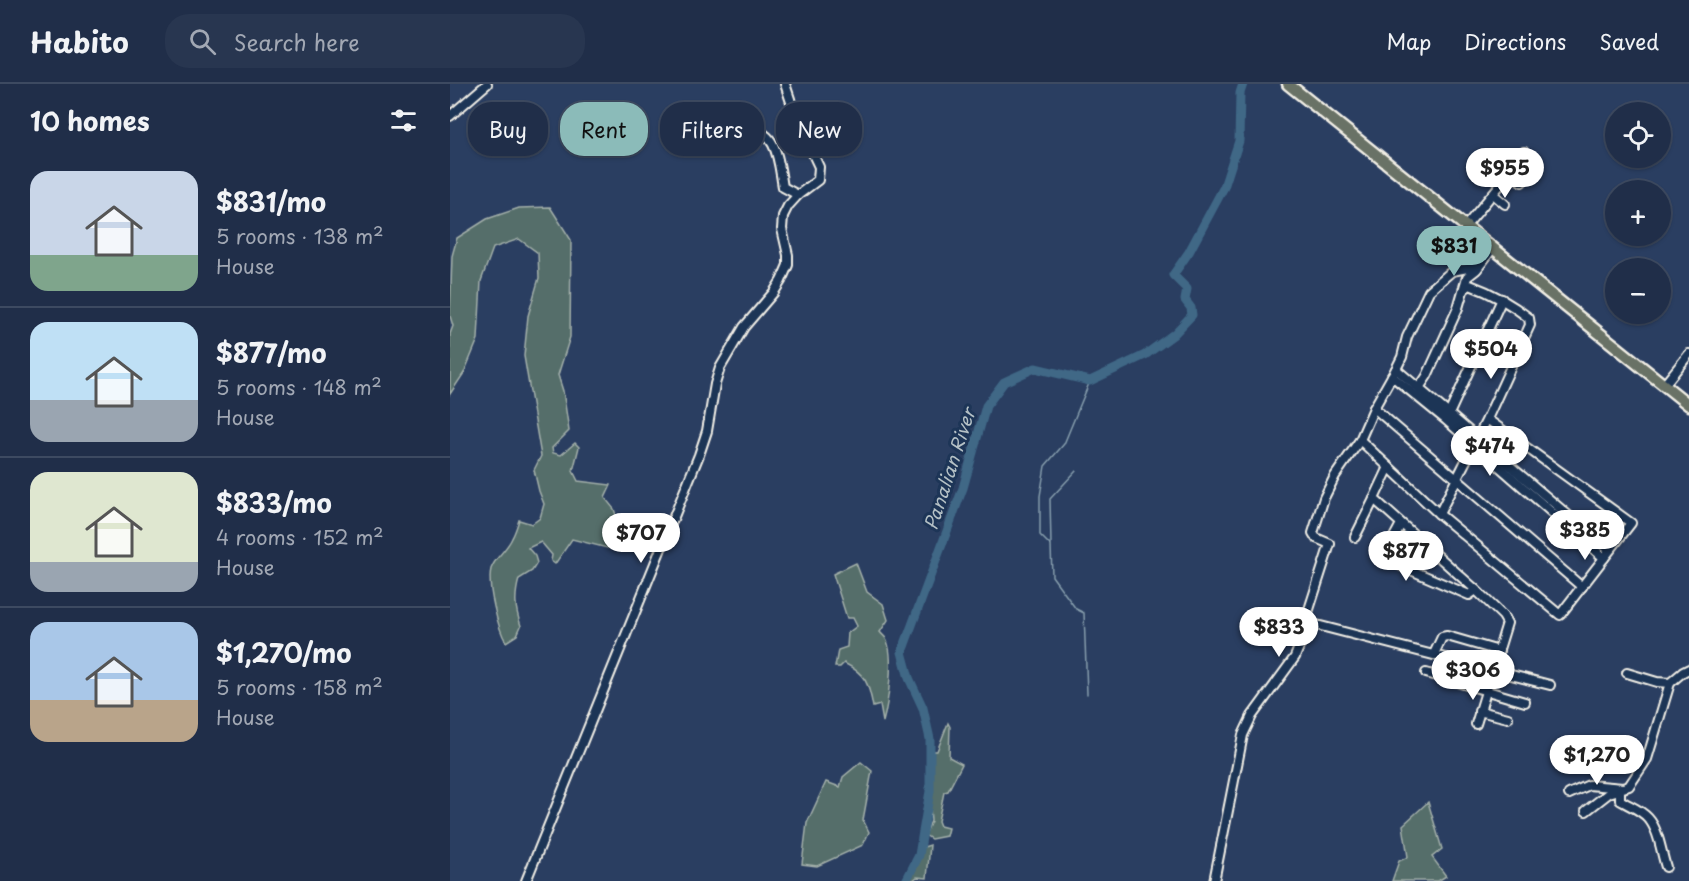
<!DOCTYPE html>
<meta charset="utf-8">
<style>
body{margin:0;font-family:"Playpen Sans",sans-serif;background:#283650;color:#f1f3f6;height:100vh;display:flex;flex-direction:column;font-size:22px;white-space:nowrap}
*{box-sizing:border-box;margin:0}
p{font-size:20px;color:#a2a8b4}
.icon{flex:none;width:33px;height:33px;fill:none;stroke:currentColor;stroke-width:2;stroke-linecap:round;stroke-linejoin:round}
.map{position:relative;flex:1;overflow:hidden}
.side{display:flex;flex-direction:column;background:#202e49;width:450px}
.side>*{flex:none}
.hud{position:absolute;left:18px;top:18px;width:570px;height:54px;display:flex;gap:12px}
.controls{position:absolute;left:1155px;top:18px;display:grid;gap:12px}
.controls a{display:grid;place-items:center;width:66px;height:66px;border-radius:50%;background:#202e49;box-shadow:0 2px 4px #0004,0 0 0 2px #3d4a61;font-size:30px}
.price{position:absolute;translate:-50% -51px;padding:0 14px;border-radius:21px;background:#fff;color:#222;font-size:20px;line-height:39px;filter:drop-shadow(0 2px 3px #0008)}
.price::after{content:'';position:absolute;left:50%;top:36px;width:18px;height:14px;margin-left:-9px;background:inherit;clip-path:polygon(0 0,100% 0,50% 100%)}
.price.active{background:#8bbbb9;color:#111}
ul{padding:0;list-style:none}
li{display:flex;align-items:center;gap:18px;height:150px;padding:0 30px}
li+li{border-top:2px solid #3d4a61}
li span{display:grid;place-items:center;flex:none;width:168px;height:120px;border-radius:18px;color:#555}
li>.icon{margin-inline-start:auto}
span .icon{width:72px;height:72px;fill:#fffc;stroke-width:1}
li b{font-size:26px}
h2{display:flex;justify-content:space-between;align-items:center;height:72px;padding:0 30px;font-size:26px}
.chip{padding:0 21px;border-radius:24px;background:#202e49;box-shadow:0 2px 4px #0004,0 0 0 2px #3d4a61;font-size:21px;line-height:54px}
.chip.active{background:#8bbbb9;color:#111}
header{display:flex;align-items:center;gap:36px;box-sizing:border-box;height:84px;padding:0 30px;background:#202e49;border-bottom:2px solid #3d4a61}
header strong{font-size:28px}
nav{display:flex;gap:33px;margin-inline-start:auto;font-size:21px}
.search{width:420px;height:54px;background:#283650;display:flex;align-items:center;gap:15px;box-sizing:border-box;padding:0 21px;border-radius:24px;color:#a2a8b4;font-size:22px}
main{display:flex;flex:1;min-height:0}
.map>svg:first-child{display:block}
.green{fill:#546e6b;stroke:#a4b0aa;stroke-width:1.5}
.lines{fill:none;stroke-linecap:round;stroke-linejoin:round}
.stream{stroke:#879ead;stroke-width:1.5}
.river{stroke:#3f6786;stroke-width:9}
.minor-casing{stroke:#f4f1e8;stroke-width:12}
.highway-casing{stroke:#f4f1e8;stroke-width:15}
.minor{stroke:#1d3557;stroke-width:8}
.highway{stroke:#697266;stroke-width:10}
.labels{text-anchor:middle;dominant-baseline:central;stroke-width:6;stroke-linejoin:round;paint-order:stroke}
.water-label{font-size:18px;font-style:italic;fill:#b5c1c6;stroke:#1d3557}
</style>
<header>
<strong>Habito</strong>
<div class="search"><svg class="icon" aria-label="search" viewBox="0 0 24 24"><circle cx="10" cy="10" r="6"/><path d="M15 15l6 6"/></svg>Search here</div>
<nav><a>Map</a><a>Directions</a><a>Saved</a></nav>
</header>
<main>
<section class="side">
<h2>10 homes<svg class="icon" aria-label="filters" viewBox="0 0 24 24"><path d="M4 7h16M4 17h16"/><circle cx="9" cy="7" r="2"/><circle cx="15" cy="17" r="2"/></svg></h2>
<ul>
<li><span style="background:linear-gradient(#c9d6e8 70%,#7fa58c 0)"><svg class="icon" aria-label="home" viewBox="0 0 24 24"><path d="M3 11l9-7 9 7M6 9v11h12V9"/></svg></span><div><b>$831/mo</b><p>5 rooms · 138 m²</p><p>House</p></div></li>
<li><span style="background:linear-gradient(#bfe0f5 65%,#9aa5b1 0)"><svg class="icon" aria-label="home" viewBox="0 0 24 24"><path d="M3 11l9-7 9 7M6 9v11h12V9"/></svg></span><div><b>$877/mo</b><p>5 rooms · 148 m²</p><p>House</p></div></li>
<li><span style="background:linear-gradient(#dfe7d0 75%,#9aa5b1 0)"><svg class="icon" aria-label="home" viewBox="0 0 24 24"><path d="M3 11l9-7 9 7M6 9v11h12V9"/></svg></span><div><b>$833/mo</b><p>4 rooms · 152 m²</p><p>House</p></div></li>
<li><span style="background:linear-gradient(#a9c7e8 65%,#b9a48a 0)"><svg class="icon" aria-label="home" viewBox="0 0 24 24"><path d="M3 11l9-7 9 7M6 9v11h12V9"/></svg></span><div><b>$1,270/mo</b><p>5 rooms · 158 m²</p><p>House</p></div></li>
</ul>
</section>
<div class="map">
<svg width="1239" height="797" viewBox="0 0 1239 797">
<rect width="100%" height="100%" fill="#2a3e61"/>
<filter id="ink" filterUnits="userSpaceOnUse"><feTurbulence type="fractalNoise" baseFrequency=".0167" numOctaves="2"/><feDisplacementMap in="SourceGraphic" scale="12" xChannelSelector="R" yChannelSelector="G"/><feConvolveMatrix kernelMatrix="1 2 1 2 8 2 1 2 1" color-interpolation-filters="sRGB"/></filter>
<g filter="url(#ink)">
<g class="green">
<path d="M100,123L121,156L120,253L108,291L113,307L119,347L102,364L103,369L111,371L125,359L129,363L123,387L128,397L161,401L155,414L164,425L173,453L165,466L122,455L105,480L101,477L102,471L91,458L78,464L85,472L87,479L82,487L69,495C64,513 65,524 71,542L67,551L56,558C48,545 37,501 41,485C45,473 57,466 62,454C65,449 67,442 69,436L82,440L90,434L94,420L89,407L84,386L91,372L74,272L78,232L89,194L88,169L69,155L43,164L31,197L28,255L14,289L0,310V250L3,242L0,232L2,172L7,154L37,135L69,124Z"/>
<path d="M406,479L417,508L433,520L438,536L430,548C432,551 435,552 436,555C445,571 438,620 433,638L430,621L423,623C419,600 416,590 394,579L390,583H385L388,566L397,563L398,549L407,542L403,534H397L383,490Z"/>
<polygon points="498,639 500,643 499,673 512,680 498,707 494,708 488,737 490,742 498,744 496,752 481,755 475,751 481,737 479,706 481,679 477,667 487,667"/>
<polygon points="411,678 422,687 413,736 419,748 413,761 367,782 352,780 357,739 376,698 390,703 393,693"/>
<polygon points="978,718 992,765 982,773 996,792 988,797 942,797 949,777 958,773 953,741"/>
<polygon points="480,761 477,794 467,793 462,797 457,797 464,783 464,774 474,763"/>
</g>
<g class="lines">
<g class="stream">
<polyline points="601,461 600,415 626,387"/>
<polyline points="637,610 634,529 626,525 602,492 601,462 590,451 590,412 595,382 614,360 640,297"/>
</g>
<polyline class="river" points="456,797 469,771 480,707 480,655 473,624 459,594 452,568 513,404 536,322 554,298 585,284 640,297 695,271 724,250 742,231 741,224 735,216 737,205 723,191 739,168 774,103 789,57 790,9 793,0"/>
<g class="minor-casing">
<g id="minor">
<polyline points="0,32 37,0"/>
<path d="M296,48C328,41 329,82 333,103L348,111"/>
<polyline points="1060,89 1072,98"/>
<polyline points="1043,110 1055,120"/>
<polyline points="1015,143 1060,89 1060,80 1074,68"/>
<polyline points="1027,185 1042,165"/>
<polyline points="946,285 1159,466"/>
<polyline points="942,292 996,336 1154,474"/>
<polyline points="1214,301 1239,270"/>
<polyline points="969,304 977,292 1008,224 1017,193 1026,186"/>
<polyline points="924,324 1132,503"/>
<polyline points="999,330 1052,215"/>
<polyline points="910,356 989,430 1110,531 1181,439 1037,335"/>
<polyline points="939,383 924,415 1026,506 1053,532 1057,539 1026,640"/>
<path d="M989,430L1037,335L1080,241L1079,234C1060,219 1042,209 1020,201L1014,205"/>
<polyline points="951,440 936,468 940,477 1019,511 1026,506"/>
<polyline points="905,453 924,415"/>
<polyline points="855,538 1100,601"/>
<polyline points="984,570 992,553 997,552 1049,567"/>
<polyline points="976,589 1075,618"/>
<polyline points="1177,589 1207,598 1220,599"/>
<polyline points="1029,627 1058,634"/>
<path d="M1170,706V716C1179,722 1190,725 1198,734C1209,746 1211,768 1216,783"/>
<polyline points="1119,710 1139,701 1173,704 1179,702 1197,675 1220,599 1233,588 1239,585"/>
<polyline points="1136,727 1159,709 1169,706"/>
<polyline points="76,797 249,371 257,347 265,300 270,284 294,243 324,208 331,197 338,181 338,171 332,145 333,132 338,122 348,111 368,96 369,83 347,36 335,0"/>
<polyline points="764,797 793,651 802,632 845,573 851,558 855,538 880,460 866,454 863,449 874,414 885,392 910,356 924,324 946,285 952,273 957,253 979,207 1002,187 1028,182"/>
</g>
</g>
<g class="highway-casing">
<polyline id="highway" points="838,0 1239,321"/>
</g>
<use href="#minor" class="minor"/>
<use href="#highway" class="highway"/>
</g>
</g>
<g class="labels">
<g class="water-label">
<text transform="translate(499 385) rotate(-72)">Panalian River</text>
</g>
</g>
</svg>
<div class="controls">
<a><svg class="icon" aria-label="locate" viewBox="0 0 24 24"><circle cx="12" cy="12" r="6"/><path d="M12 2v4M12 18v4M2 12h4M18 12h4"/></svg></a>
<a>+</a>
<a>−</a>
</div>
<b class="price" style="left:1055px;top:115px">$955</b>
<b class="price active" style="left:1004px;top:193px">$831</b>
<b class="price" style="left:1041px;top:296px">$504</b>
<b class="price" style="left:1040px;top:393px">$474</b>
<b class="price" style="left:1135px;top:477px">$385</b>
<b class="price" style="left:191px;top:480px">$707</b>
<b class="price" style="left:956px;top:498px">$877</b>
<b class="price" style="left:829px;top:574px">$833</b>
<b class="price" style="left:1023px;top:617px">$306</b>
<b class="price" style="left:1147px;top:702px">$1,270</b>
<div class="hud">
<a class="chip">Buy</a>
<a class="chip active">Rent</a>
<a class="chip">Filters</a>
<a class="chip">New</a>
</div>
</div>
</main>
